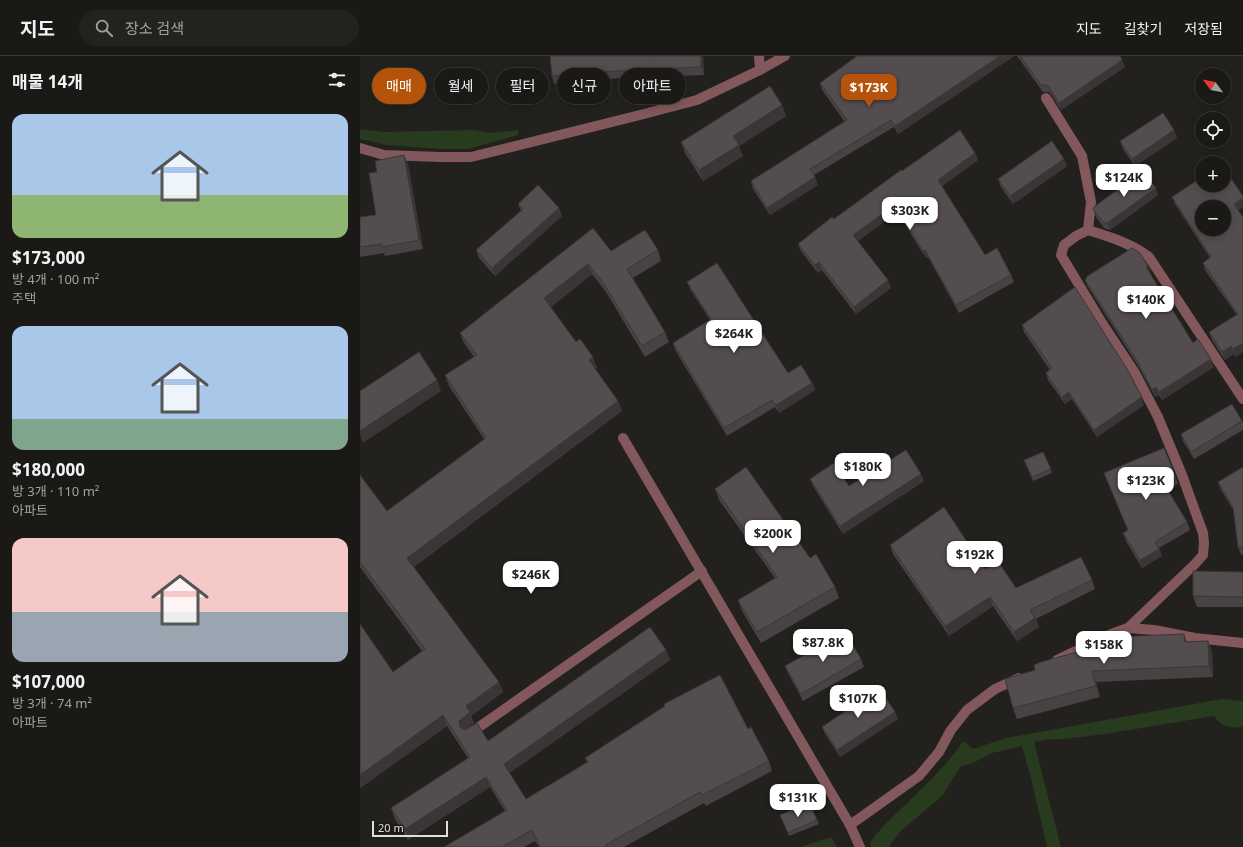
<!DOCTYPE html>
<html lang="ko">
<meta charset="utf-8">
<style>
body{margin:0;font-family:"Noto Sans","Noto Sans KR",sans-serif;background:#23221f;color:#f1f3f6;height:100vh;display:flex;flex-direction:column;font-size:15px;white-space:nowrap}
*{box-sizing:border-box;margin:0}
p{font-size:13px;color:#9fa0a1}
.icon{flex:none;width:22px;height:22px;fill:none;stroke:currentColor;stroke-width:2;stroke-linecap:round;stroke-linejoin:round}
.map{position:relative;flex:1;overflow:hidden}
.drawer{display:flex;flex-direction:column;background:#1a1916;width:360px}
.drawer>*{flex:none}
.banner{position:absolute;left:12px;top:12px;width:380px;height:36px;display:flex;gap:8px}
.needle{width:26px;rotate:302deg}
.fabs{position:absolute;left:835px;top:12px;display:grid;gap:8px}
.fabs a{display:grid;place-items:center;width:36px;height:36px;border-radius:50%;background:#1a1916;box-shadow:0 2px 10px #0003,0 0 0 1px #383835;font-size:20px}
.scale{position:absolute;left:12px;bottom:10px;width:76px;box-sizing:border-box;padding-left:4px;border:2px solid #e0dfdc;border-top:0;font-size:11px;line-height:14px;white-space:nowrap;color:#e0dfdc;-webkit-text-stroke:3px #191814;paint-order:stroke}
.price{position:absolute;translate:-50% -34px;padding:0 9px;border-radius:8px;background:#fff;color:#222;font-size:13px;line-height:26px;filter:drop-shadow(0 1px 2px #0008)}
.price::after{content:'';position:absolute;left:50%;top:24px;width:12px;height:9px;margin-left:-6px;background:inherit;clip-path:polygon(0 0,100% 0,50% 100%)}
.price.on{background:#b45309;color:#fff}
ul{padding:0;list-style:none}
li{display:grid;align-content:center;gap:8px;height:212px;padding:0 12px}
li span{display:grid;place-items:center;height:124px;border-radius:12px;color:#555}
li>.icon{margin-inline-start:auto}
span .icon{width:72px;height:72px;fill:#fffc;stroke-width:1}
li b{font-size:17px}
h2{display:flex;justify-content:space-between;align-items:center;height:48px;padding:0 12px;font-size:17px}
.chip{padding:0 14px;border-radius:18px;background:#1a1916;box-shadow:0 2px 10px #0003,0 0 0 1px #383835;font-size:14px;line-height:36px}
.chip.on{background:#b45309;color:#fff}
header{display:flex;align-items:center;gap:24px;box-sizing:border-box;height:56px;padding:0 20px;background:#1a1916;border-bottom:1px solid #383835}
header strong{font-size:19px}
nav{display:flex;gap:22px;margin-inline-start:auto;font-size:14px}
.search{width:280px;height:36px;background:#23221f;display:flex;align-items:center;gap:10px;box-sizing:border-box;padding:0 14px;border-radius:22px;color:#9fa0a1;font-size:15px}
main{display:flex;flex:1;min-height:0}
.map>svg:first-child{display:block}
.green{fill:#283b1e}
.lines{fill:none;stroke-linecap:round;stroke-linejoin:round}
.service{stroke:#82585c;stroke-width:10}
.minor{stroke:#82585c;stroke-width:10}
.wall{fill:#474244}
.shaded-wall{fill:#3a3637}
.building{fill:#534d4f;stroke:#3a3637;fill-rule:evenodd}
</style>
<header>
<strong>지도</strong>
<div class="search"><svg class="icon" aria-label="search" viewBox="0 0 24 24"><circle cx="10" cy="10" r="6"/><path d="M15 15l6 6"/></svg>장소 검색</div>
<nav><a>지도</a><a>길찾기</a><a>저장됨</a></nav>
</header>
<main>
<section class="drawer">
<h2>매물 14개<svg class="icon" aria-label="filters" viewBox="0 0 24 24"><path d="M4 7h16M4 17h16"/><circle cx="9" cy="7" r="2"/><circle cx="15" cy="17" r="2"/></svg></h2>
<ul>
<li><span style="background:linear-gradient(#a9c7e8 65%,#8fb573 0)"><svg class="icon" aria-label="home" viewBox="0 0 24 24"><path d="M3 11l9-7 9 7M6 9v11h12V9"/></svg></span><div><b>$173,000</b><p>방 4개 · 100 m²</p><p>주택</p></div></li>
<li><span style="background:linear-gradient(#a9c7e8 75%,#7fa58c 0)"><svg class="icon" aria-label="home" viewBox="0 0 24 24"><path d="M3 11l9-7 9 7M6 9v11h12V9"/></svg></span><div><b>$180,000</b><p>방 3개 · 110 m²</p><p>아파트</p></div></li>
<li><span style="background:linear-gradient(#f6c9c9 60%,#9aa5b1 0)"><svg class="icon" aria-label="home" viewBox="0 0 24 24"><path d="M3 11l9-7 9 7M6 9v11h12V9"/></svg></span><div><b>$107,000</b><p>방 3개 · 74 m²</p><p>아파트</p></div></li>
</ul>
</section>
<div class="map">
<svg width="883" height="791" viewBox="0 0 883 791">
<rect width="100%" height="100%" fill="#22211d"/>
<g class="green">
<polygon points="0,73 24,76 114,74 131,77 158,74 158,79 108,93 80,93 27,89 0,83"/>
<path d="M862,643L883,645V670C871,674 860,670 854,660L745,678L704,683H691L674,686L701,791H687L671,722L662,690L632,697L615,706L600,711L583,739L540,776L530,789L531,791H511L510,787C518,775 528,765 539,755C559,735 588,709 603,685L613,693L646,682Z"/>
<polygon points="471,781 477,791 441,791"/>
</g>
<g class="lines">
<polyline class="service" points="109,678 342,515"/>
<g class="minor">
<polyline points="399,0 400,14"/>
<polyline points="686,42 722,100 731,146 728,174"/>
<polyline points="0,92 24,99 80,101 111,101 280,59 337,44 400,14 425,0"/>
<polyline points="263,382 490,769 500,791"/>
<path d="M768,572L835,508L843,499L844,487L843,477L822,419L798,361L775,317L742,267L701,199L704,189L716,180L728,174C750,181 771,187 789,201L883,343"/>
<polyline points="697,604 751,578 768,572 794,574 835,582 883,587"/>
<polyline points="490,769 559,720 579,696 591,674 607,654 635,633 659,622"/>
</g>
</g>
<g class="wall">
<polygon points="190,0 343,0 344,19 260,22 194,28 192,20"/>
<polygon points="497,0 654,0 538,78 534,71 454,119 458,129 410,159 393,133 391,125 485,66 462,34 460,27"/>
<polygon points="657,0 760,0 765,11 701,54 691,38 689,36 683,36"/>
<polygon points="422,49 426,60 379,90 383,100 343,125 325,97 321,86"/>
<polygon points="817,82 775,110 763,93 760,85"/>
<polygon points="615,97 618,104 582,130 625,199 651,219 654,226 599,257 568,201 566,202 537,156 498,185 531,232 496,258 462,214 458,217 441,195 438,188 542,115"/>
<polygon points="44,99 48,108 63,193 25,200 24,197 0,201 0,161 16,159 17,116"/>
<polygon points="704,103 707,110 653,148 641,131 638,123"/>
<polygon points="798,139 750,174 744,172 736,161 733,153"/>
<polygon points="883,140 883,151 878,154 883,161 876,301 874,298 865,304 852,284 849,276 877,259 845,214 843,207 850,202 815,148 812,141"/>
<polygon points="158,148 202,160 135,220 119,202 116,194 161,155"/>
<polygon points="298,194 301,205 273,222 305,276 309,286 285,301 246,236 232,218 191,251 216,286 233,301 237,312 235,313 258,345 262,355 54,511 143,636 111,660 114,667 105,674 128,685 306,594 310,604 149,717 166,743 227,706 225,702 305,651 304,648 388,673 409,705 412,715 346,750 344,747 264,791 179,791 175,785 164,791 84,791 145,755 130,731 48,784 35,763 31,752 108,702 87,670 0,732 0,568 33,616 62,595 0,511 0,419 27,455 124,383 89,330 85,319 114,301 104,287 100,277 251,195"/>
<polygon points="791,217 790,218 833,287 854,311 802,344 799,339 795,341 780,313 728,231 725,224 727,223 726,221"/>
<polygon points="327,226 428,317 452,327 455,334 419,357 415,351 367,380 315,294 313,287 350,264 330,233"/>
<polygon points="662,269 784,349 737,381 712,343 705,348 688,324 686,317 690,314 664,276"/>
<polygon points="882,365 883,367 883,374 834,403 823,385 821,378"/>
<polygon points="683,396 692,417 673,425 664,404"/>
<polygon points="883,411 883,498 881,499 878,491 874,455 861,434 858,426"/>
<polygon points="744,417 816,421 818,428 807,433 827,466 830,474 799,492 802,500 782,512 766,485 763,477 768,475"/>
<polygon points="450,423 489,430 564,425 483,478 453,430"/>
<polygon points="355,433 450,502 475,531 479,542 401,587 382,555 378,544 415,522 359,444"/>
<polygon points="530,489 625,513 656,532 732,524 735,533 676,563 679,571 657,585 633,550 589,580 533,498"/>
<polygon points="883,516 883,551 837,551 833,540"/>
<polygon points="754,581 827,585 848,585 852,596 853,621 736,626 740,641 657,663 653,652 675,614 756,588"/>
<polygon points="501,603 504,611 443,645 428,617 425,610"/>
<polygon points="538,663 480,701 465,678 462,671"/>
<polygon points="420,759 457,764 459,768 429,780"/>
</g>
<g class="shaded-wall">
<polygon points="341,0 343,0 344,19 341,11"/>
<polygon points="640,0 654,0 538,78 535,70"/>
<polygon points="762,4 765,11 701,54 699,47"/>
<polygon points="422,49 426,60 379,90 383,100 343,125 339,114 373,80"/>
<polygon points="814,74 817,82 775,110 772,103"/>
<polygon points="615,97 618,104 580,131 578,124"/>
<polygon points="44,99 48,108 63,193 59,184"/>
<polygon points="704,103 707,110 653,148 650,140"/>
<polygon points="455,121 458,129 410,159 407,152"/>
<polygon points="796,132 798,139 750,174 747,167"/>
<polygon points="883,142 883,151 876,155 874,148"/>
<polygon points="535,149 537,156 496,186 493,179"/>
<polygon points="199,152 202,160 135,220 132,212"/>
<polygon points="565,194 568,201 566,202 563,195"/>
<polygon points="459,206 462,214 458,217 455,209"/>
<polygon points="228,208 232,218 188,253 184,242"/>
<polygon points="788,210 791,217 789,219 786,211"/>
<polygon points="528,224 531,232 496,258 494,251"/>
<polygon points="883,287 883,296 876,301 873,293"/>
<polygon points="871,290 874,298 865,304 862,296"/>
<polygon points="233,301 237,312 233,315 229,304"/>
<polygon points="851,303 854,311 802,344 799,336"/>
<polygon points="77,324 81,335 3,387 0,379 0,375"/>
<polygon points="452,327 455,334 419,357 416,349"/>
<polygon points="796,331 799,339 795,341 792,334"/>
<polygon points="709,336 712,343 705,348 702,341"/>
<polygon points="782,341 784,349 737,381 734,374"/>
<polygon points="258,345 262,355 51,513 47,502"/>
<polygon points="561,418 564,425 483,478 480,470"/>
<polygon points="799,493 802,500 782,512 780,504"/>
<polygon points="630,541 633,550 589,580 585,570"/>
<polygon points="675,562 679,571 657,585 654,576"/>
<polygon points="824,578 828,589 825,586"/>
<polygon points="848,585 852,596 853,621 849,610"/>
<polygon points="306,594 310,604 147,719 144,708"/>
<polygon points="732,615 736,626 740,641 736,630"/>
<polygon points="139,626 143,636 111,660 114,667 103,676 100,671 99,665 106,650"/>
<polygon points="535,656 538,663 480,701 477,694"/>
<polygon points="83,659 87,670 0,732 0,719"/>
<polygon points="126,721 130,731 48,784 45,773"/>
</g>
<g class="building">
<polygon points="190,0 341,0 341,11 257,15 192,20"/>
<polygon points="497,0 640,0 535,70 531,64 450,113 455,121 407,152 391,125 487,64 460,27"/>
<polygon points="660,0 760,0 762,4 699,47 689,31 686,29 681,29"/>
<polygon points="410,30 422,49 373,80 379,89 339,114 321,86"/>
<polygon points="803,57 814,74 772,103 760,85"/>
<polygon points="600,74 615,97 578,124 625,199 637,192 651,219 596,249 565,194 563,195 535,149 493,179 528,224 494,251 459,206 455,209 438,188 472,161 474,163 541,114 542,115"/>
<polygon points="692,85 704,103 650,140 638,123"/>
<polygon points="44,99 59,184 22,191 22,188 0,191 0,161 16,159 9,117 17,116 15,105"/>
<polygon points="783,115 796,132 747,167 742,165 733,153 734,151"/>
<path d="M842,121V129H864V125L870,121L883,140V142L874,148L883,161V287L873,293L871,290L862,296L849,276L878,258L843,207L851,201L812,141ZM842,151H864V173H842Z"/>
<polygon points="178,129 199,152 132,212 116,194 163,153 158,148"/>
<polygon points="233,172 251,195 285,174 298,194 267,213 305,276 282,290 242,225 228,208 184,242 216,286 220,283 233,301 229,304 258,345 47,502 139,626 106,650 110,656 99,665 100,671 105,674 117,667 128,685 290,571 306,594 144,708 166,743 228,706 225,702 305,650 304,648 360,619 388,673 391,671 409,705 342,739 340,736 245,789 246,791 180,791 172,774 142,791 84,791 147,754 126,721 45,773 31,752 110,701 83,659 0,719 0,568 33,616 65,593 0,506 0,419 27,455 126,382 85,319 117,299 100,277"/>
<polygon points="772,192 780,197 788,210 786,211 833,287 838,283 851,303 799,336 796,331 792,334 778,306 725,224 727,222 726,221"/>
<polygon points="357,207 428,317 441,309 452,327 416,349 412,344 364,372 313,287 351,263 327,226"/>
<polygon points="715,231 767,313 782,341 734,374 709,336 702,341 686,317 692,312 662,269"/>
<polygon points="59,296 77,324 0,375 0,335"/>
<polygon points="872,348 882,365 831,396 821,378"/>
<polygon points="804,392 816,421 803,426 827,466 795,486 799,493 780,504 763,477 768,474 744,417"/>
<polygon points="546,394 561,418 480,470 450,423 474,407 489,430"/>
<polygon points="683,396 691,413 672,421 664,404"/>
<polygon points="386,411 450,502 456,498 475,531 397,576 378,544 417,521 355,433"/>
<polygon points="883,411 883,491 878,491 873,451 858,426"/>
<polygon points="584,451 625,513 637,504 656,532 721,501 732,524 670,554 675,562 654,576 630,541 585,570 530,489"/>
<polygon points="833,515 883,516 883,541 833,540"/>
<polygon points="485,576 501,603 441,638 425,610"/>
<polygon points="824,578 825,586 848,585 849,610 732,615 736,630 653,652 645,623 675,614 674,609 681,606 746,588 757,588 754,581"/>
<polygon points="514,636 522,636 535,656 477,694 462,671"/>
<polygon points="449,746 457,764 428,777 420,759"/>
</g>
</svg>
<div class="fabs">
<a><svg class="needle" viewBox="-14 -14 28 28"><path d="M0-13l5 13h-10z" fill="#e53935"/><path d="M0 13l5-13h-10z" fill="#9fa0a1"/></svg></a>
<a><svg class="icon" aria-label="locate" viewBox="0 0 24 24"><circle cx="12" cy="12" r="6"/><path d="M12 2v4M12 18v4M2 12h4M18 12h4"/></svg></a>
<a>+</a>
<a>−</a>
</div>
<div class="scale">20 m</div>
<b class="price on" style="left:509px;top:52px">$173K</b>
<b class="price" style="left:764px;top:142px">$124K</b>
<b class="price" style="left:550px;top:175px">$303K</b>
<b class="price" style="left:786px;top:264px">$140K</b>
<b class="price" style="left:374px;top:298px">$264K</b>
<b class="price" style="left:503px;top:431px">$180K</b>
<b class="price" style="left:786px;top:445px">$123K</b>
<b class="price" style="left:413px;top:498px">$200K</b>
<b class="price" style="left:615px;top:519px">$192K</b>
<b class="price" style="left:171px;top:539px">$246K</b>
<b class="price" style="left:463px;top:607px">$87.8K</b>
<b class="price" style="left:744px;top:609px">$158K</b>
<b class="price" style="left:498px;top:663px">$107K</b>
<b class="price" style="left:438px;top:762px">$131K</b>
<div class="banner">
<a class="chip on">매매</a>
<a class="chip">월세</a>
<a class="chip">필터</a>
<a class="chip">신규</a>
<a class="chip">아파트</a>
</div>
</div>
</main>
